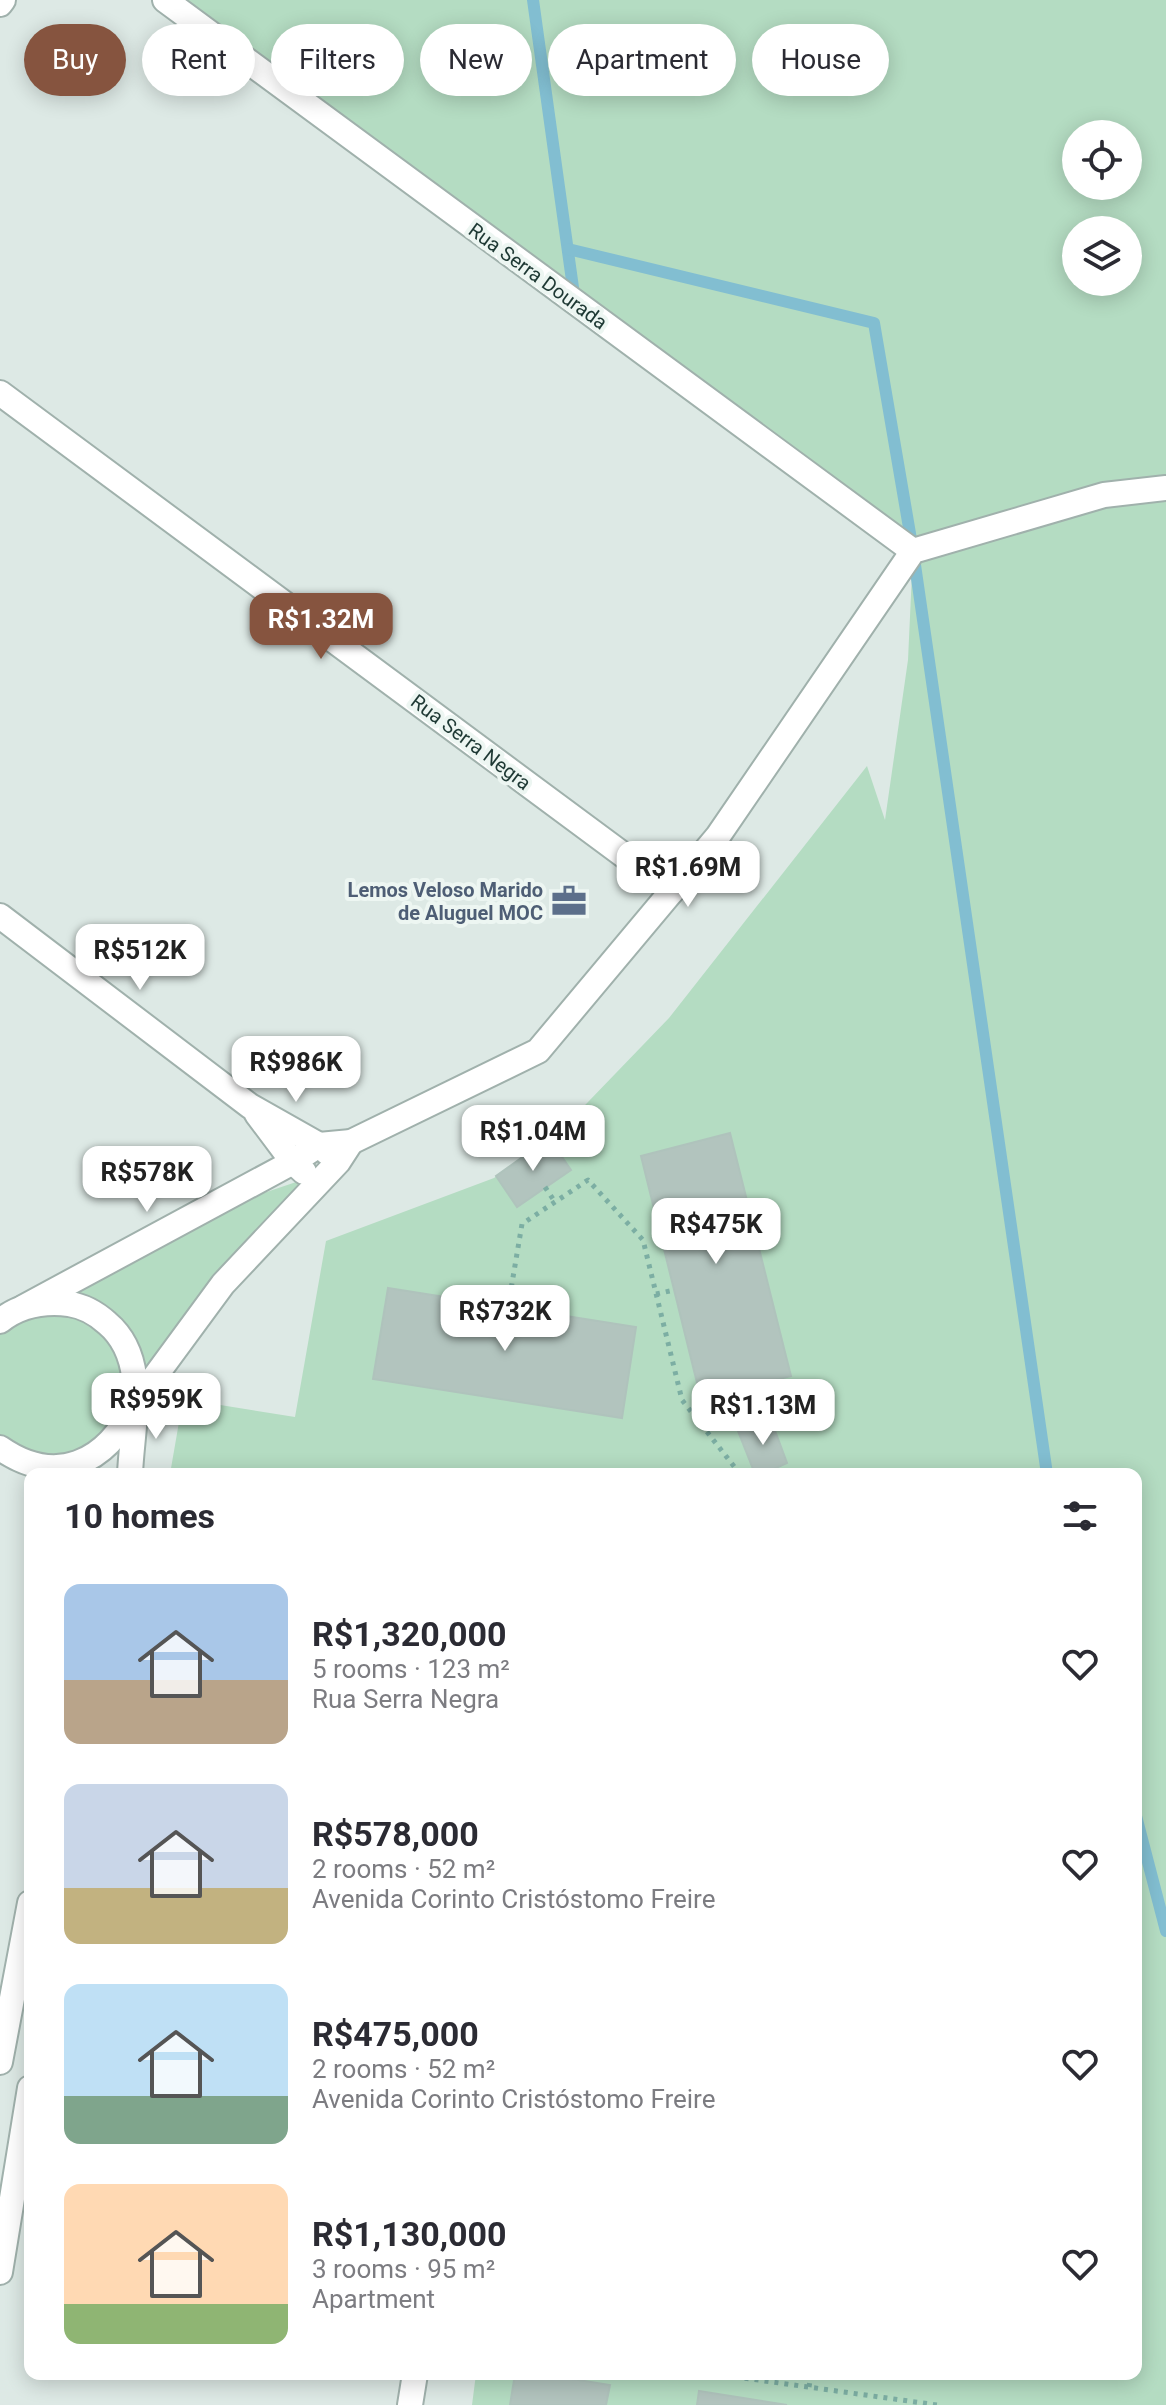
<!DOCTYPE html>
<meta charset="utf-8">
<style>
body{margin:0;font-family:Roboto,sans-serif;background:#f7f7f7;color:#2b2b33;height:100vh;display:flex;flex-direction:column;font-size:30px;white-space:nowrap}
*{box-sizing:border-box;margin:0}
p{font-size:26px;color:#7c7c81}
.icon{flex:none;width:44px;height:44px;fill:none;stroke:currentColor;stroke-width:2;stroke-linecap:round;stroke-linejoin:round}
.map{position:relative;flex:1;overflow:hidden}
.details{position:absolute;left:24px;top:1468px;width:1118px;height:912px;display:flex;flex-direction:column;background:#fff;border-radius:16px;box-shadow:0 4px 20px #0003}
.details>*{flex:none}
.hud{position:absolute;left:24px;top:24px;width:1118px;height:72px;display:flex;gap:16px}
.fabs{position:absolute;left:1062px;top:120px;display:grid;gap:16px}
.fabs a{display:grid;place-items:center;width:80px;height:80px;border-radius:50%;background:#fff;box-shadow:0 4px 20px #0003;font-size:40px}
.price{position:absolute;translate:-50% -68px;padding:0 18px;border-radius:16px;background:#fff;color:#222;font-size:26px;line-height:52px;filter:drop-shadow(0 2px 4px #0008)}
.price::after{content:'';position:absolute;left:50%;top:48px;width:24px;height:18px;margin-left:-12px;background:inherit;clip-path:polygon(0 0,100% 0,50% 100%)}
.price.active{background:#86543f;color:#fff}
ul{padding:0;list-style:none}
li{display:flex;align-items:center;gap:24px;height:200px;padding:0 40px}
li span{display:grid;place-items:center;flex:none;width:224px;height:160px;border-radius:16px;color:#555}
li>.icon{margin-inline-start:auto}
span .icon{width:96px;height:96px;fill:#fffc;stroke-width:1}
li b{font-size:34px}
h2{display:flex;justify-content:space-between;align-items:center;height:96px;padding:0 40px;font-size:34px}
.chip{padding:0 28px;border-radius:36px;background:#fff;box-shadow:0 4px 20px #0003;font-size:28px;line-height:72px}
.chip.active{background:#86543f;color:#fff}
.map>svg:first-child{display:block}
.green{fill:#b4dcc2;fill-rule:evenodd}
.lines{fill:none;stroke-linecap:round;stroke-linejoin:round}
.stream{stroke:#82bed1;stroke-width:12}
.building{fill:#b2c4be;stroke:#afc3bc;stroke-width:2}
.minor-casing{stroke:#a0b1ac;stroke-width:28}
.path{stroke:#7caea3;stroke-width:5;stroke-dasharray:4 6;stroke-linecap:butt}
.minor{stroke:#fff;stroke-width:24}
.labels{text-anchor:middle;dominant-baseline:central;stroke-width:8;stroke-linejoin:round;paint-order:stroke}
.street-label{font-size:20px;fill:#1e3934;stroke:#edf6f2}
.service-label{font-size:20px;font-weight:bold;fill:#4e5e75;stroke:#edf6f2;text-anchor:end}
</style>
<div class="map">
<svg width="1166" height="2405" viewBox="0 0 1166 2405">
<rect width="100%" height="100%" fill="#dde9e5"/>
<g class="green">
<path d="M165,0H1166V2405H472L476,2374H1136V1474H170L183,1399L295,1417L326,1241L494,1178L561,1130L669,1018L867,766L885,820L908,660L913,551ZM1076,134H1128V186H1076ZM1076,230H1128V282H1076Z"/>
<polygon points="308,1178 144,1372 65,1296 252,1197"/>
<polygon points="32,1313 81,1314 118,1344 128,1389 116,1424 80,1451 58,1458 32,1456 0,1436 0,1332"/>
</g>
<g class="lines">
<g class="stream">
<polyline points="533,0 575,302"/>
<polyline points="568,249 874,323 913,551 1047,1474"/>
<polyline points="1136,1816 1166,1931"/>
</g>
</g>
<g class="building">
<polygon points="730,1133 791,1376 701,1399 641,1156"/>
<polygon points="549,1138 571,1170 517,1207 496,1176"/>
<polygon points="388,1288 636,1327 622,1418 373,1379"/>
<polygon points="770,1417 787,1463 763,1474 755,1474 738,1431"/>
<polygon points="515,2374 541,2374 610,2385 606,2405 510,2405"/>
<polygon points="699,2391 787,2405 697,2405"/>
</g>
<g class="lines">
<g class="minor-casing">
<g id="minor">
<polyline points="165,0 913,551"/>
<polyline points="0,4 3,0"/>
<polyline points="0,393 672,891"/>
<polyline points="0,916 250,1106 319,1145 328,1153"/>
<polyline points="257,1114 293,1162 304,1172"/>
<polyline points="24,1307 293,1162 319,1145 351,1142 538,1051 718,836 913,551 1104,495 1166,488"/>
<path d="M0,1321C20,1305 44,1301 69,1304C83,1306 97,1314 107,1323C150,1359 132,1424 130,1474"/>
<path d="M0,1448C56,1487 107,1463 134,1405L223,1284L338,1162L351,1142"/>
<polyline points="0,2062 30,1903"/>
<polyline points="0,2272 30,2088"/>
<polyline points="410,2405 415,2374"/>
</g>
</g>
<g class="path">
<polyline points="545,1187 555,1202"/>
<polyline points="656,1294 674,1290"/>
<polyline points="508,1307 522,1224 588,1180 643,1240 682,1400 740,1474"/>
<polyline points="715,2374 937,2405"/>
<polyline points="809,2387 811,2374"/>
</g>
<use href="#minor" class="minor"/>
</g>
<defs>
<g id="office-bare" transform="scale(2.76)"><path d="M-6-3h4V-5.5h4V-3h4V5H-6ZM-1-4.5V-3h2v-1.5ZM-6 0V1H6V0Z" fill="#5c6f8a" stroke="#edf6f2" stroke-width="2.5" paint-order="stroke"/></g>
</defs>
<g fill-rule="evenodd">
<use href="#office-bare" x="569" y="901"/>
</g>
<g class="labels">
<g class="street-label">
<text transform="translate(538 276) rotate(36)">Rua Serra Dourada</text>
<text transform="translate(471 742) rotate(37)">Rua Serra Negra</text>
</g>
<g class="service-label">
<text x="543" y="890">Lemos Veloso Marido<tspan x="543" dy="23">de Aluguel MOC</tspan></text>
</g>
</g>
</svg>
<div class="fabs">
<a><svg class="icon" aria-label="locate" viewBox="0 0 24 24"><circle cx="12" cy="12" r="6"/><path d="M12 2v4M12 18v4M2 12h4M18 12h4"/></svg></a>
<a><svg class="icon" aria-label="layers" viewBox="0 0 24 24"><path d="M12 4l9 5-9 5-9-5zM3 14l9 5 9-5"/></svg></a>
</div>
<b class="price active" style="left:321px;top:661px">R$1.32M</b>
<b class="price" style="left:688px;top:909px">R$1.69M</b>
<b class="price" style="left:140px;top:992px">R$512K</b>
<b class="price" style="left:296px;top:1104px">R$986K</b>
<b class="price" style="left:533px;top:1173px">R$1.04M</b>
<b class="price" style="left:147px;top:1214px">R$578K</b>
<b class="price" style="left:716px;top:1266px">R$475K</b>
<b class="price" style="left:505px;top:1353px">R$732K</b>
<b class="price" style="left:156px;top:1441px">R$959K</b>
<b class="price" style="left:763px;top:1447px">R$1.13M</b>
<div class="hud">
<a class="chip active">Buy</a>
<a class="chip">Rent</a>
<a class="chip">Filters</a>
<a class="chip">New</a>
<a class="chip">Apartment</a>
<a class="chip">House</a>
</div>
<section class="details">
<h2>10 homes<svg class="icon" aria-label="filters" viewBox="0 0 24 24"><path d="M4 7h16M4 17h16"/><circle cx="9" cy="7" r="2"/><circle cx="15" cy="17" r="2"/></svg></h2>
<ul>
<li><span style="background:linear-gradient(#a9c7e8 60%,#b9a48a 0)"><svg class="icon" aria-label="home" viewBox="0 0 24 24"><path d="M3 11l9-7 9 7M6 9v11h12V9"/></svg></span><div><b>R$1,320,000</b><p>5 rooms · 123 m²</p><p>Rua Serra Negra</p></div><svg class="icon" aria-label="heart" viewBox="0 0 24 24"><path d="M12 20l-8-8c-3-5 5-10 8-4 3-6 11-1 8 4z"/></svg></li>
<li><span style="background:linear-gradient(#c9d6e8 65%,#c2b280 0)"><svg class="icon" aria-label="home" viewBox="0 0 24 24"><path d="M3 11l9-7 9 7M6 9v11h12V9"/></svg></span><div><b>R$578,000</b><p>2 rooms · 52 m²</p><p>Avenida Corinto Cristóstomo Freire</p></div><svg class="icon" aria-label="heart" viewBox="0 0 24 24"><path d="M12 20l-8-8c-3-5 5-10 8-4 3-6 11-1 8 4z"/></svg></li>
<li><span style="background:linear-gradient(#bfe0f5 70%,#7fa58c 0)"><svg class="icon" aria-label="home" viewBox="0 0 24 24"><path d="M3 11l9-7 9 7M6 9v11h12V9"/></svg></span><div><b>R$475,000</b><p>2 rooms · 52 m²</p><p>Avenida Corinto Cristóstomo Freire</p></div><svg class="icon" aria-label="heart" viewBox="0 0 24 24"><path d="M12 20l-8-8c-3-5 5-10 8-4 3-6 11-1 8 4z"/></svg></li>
<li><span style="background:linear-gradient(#ffd9b3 75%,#8fb573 0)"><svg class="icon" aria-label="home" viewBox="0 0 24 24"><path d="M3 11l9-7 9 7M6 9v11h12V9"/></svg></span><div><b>R$1,130,000</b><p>3 rooms · 95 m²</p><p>Apartment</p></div><svg class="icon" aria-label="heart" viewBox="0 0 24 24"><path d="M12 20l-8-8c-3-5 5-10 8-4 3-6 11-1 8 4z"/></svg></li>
</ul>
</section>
</div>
